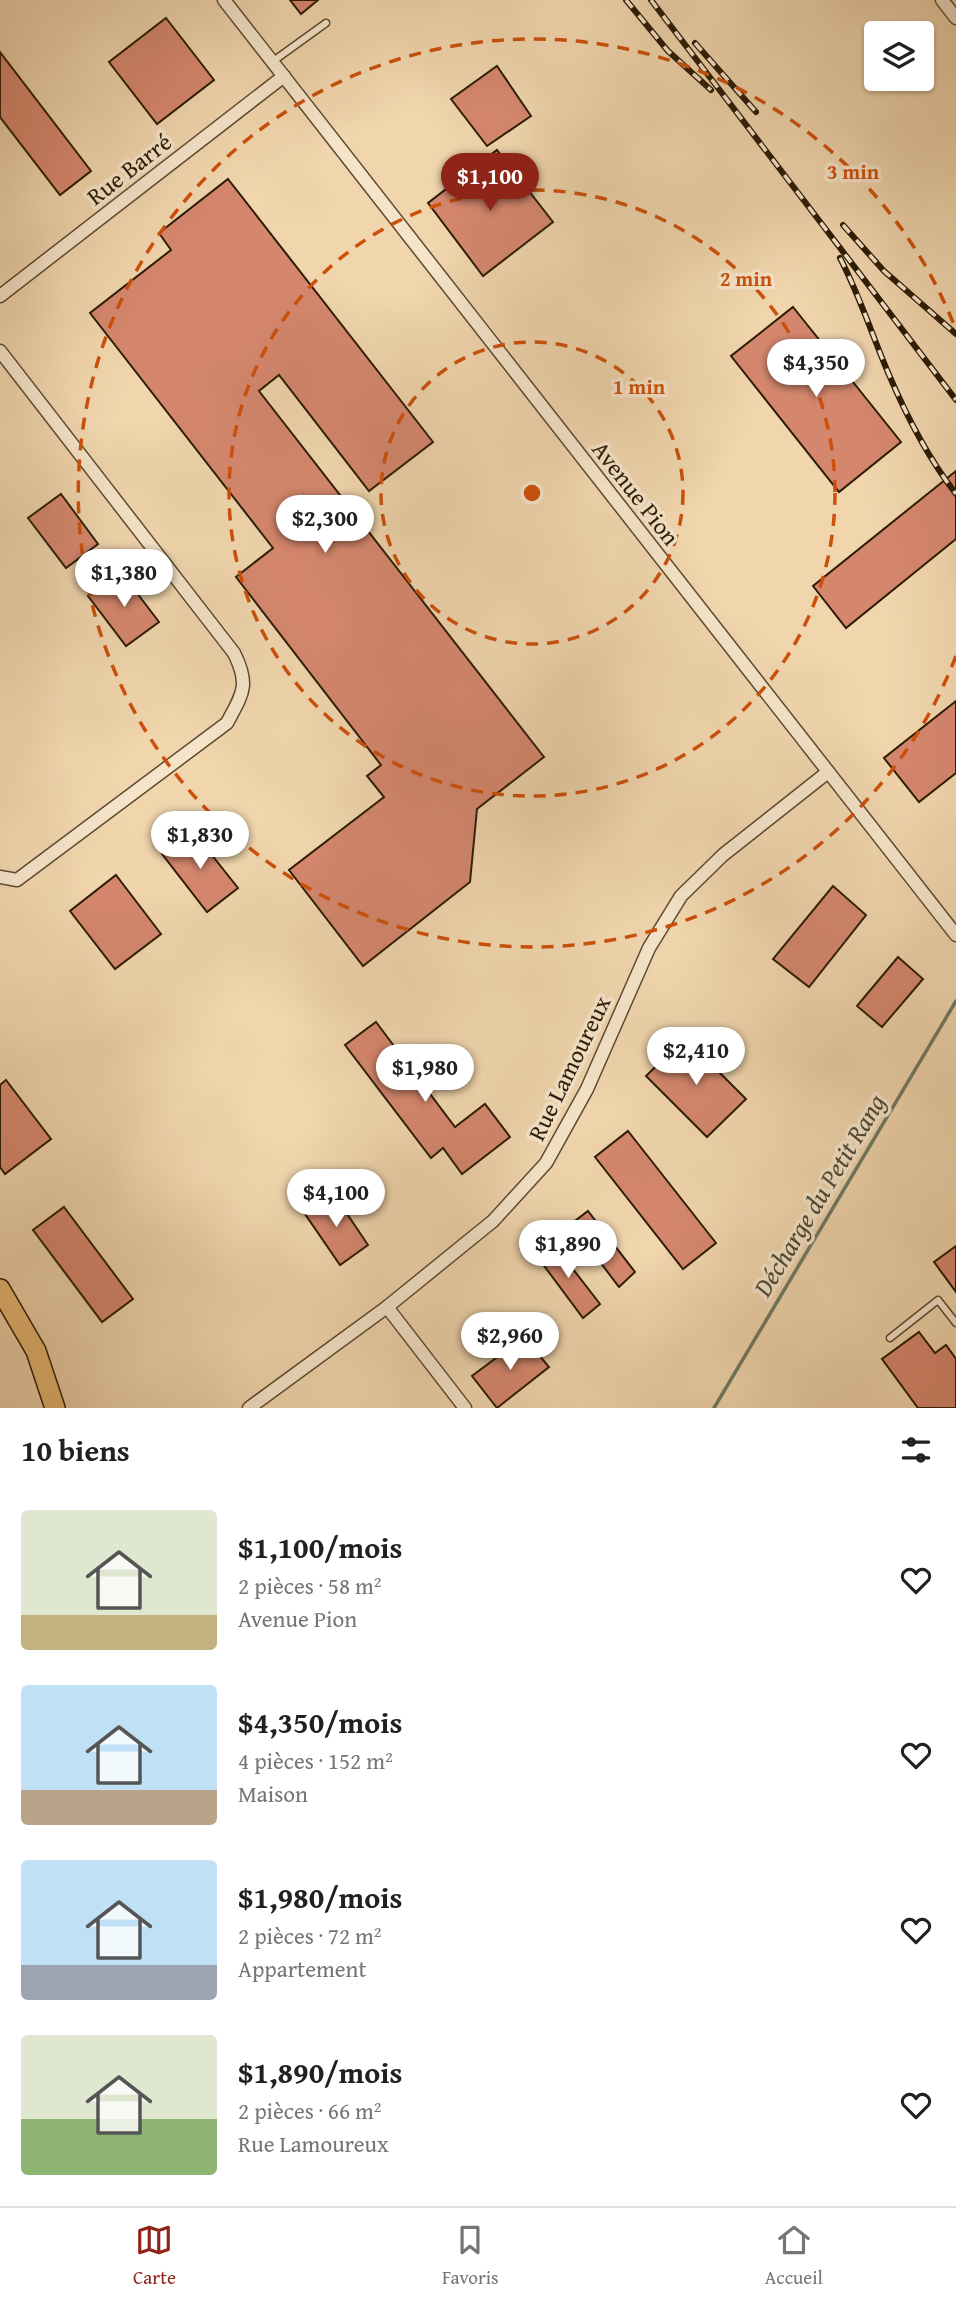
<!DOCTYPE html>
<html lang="fr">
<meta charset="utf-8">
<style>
body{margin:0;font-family:"Gentium Book Plus",serif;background:#f6f6f6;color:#202124;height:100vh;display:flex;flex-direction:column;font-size:26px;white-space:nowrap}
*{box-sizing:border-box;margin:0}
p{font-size:23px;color:#757577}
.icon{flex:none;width:38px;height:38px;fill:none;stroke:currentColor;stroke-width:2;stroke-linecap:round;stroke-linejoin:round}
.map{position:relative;height:1408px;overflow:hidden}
.details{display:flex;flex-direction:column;background:#fff;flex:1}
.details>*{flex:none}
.tools{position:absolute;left:864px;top:21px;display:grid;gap:14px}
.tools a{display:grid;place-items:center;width:70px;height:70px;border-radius:7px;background:#fff;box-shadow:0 2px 5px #0004;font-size:35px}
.price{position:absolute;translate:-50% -60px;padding:0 16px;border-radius:24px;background:#fff;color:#222;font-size:23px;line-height:46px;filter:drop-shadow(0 2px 4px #0008)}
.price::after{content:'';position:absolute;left:50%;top:42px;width:21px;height:16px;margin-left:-10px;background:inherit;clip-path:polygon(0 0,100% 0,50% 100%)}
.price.on{background:#8f2418;color:#fff}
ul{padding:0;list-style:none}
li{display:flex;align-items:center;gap:21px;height:175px;padding:0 21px}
li span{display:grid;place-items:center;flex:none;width:196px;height:140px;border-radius:7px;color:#555}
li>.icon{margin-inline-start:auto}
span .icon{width:84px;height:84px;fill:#fffc;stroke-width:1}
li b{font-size:30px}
h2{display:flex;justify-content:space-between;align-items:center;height:84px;padding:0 21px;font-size:30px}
.tab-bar{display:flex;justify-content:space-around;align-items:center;height:98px;border-top:2px solid #e0e0e0;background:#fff;font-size:19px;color:#757577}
.tab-bar a{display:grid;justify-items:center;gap:4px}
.tab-bar .on{color:#8f2418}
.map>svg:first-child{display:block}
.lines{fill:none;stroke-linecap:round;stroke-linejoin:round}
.stream{stroke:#6f7a66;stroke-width:3.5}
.building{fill:#d5876e;stroke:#2c1c06;stroke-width:2}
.service-casing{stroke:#5d4a30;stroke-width:9}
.minor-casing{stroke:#5d4a30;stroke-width:15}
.primary-casing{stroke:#2c1c06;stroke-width:22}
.service{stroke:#f5e4ca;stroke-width:6}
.minor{stroke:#f5e4ca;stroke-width:12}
.primary{stroke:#e8ba76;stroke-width:19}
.rail-casing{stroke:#2c1c06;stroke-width:6}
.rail{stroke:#f5e4ca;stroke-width:3.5;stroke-dasharray:10;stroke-linecap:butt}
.ring{fill:none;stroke:#cc500b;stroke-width:3.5;stroke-dasharray:12 9}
.labels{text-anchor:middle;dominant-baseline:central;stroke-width:7;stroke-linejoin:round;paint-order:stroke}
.street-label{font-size:24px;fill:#2c1c06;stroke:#f5e4ca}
.water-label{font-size:26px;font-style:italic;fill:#4d4b36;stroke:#f5e4ca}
.centre{fill:#cc500b;stroke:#f5e4ca;stroke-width:3.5}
.ring-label{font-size:21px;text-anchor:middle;font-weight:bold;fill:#cc500b;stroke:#f5e4ca;stroke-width:7;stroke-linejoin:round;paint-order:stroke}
</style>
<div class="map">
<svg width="956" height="1408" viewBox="0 0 956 1408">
<rect width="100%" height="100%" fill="#f0d5ad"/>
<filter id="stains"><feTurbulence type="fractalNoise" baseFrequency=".00286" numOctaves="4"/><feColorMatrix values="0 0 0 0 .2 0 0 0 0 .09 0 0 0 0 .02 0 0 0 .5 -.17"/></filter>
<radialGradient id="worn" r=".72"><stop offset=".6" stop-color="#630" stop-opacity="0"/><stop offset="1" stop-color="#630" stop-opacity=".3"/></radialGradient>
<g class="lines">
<polyline class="stream" points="714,1408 956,1001"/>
</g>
<g class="building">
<polygon points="290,0 318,0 301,14"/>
<polygon points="166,18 214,80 157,124 109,62"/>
<polygon points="0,52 91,171 60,195 0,117"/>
<polygon points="497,66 531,116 487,146 451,99"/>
<polygon points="497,150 553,222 483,276 428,203"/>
<polygon points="228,179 433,442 369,491 279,375 259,391 544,757 477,809 470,882 363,966 289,870 384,797 367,776 381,765 236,577 273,548 90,313 171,250 159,233"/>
<polygon points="793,307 901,442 839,492 731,356"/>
<polygon points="956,471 956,539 846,628 813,586"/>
<polygon points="61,494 98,544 66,568 28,518"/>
<polygon points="121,572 159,622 126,646 88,596"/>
<polygon points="956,701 956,773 919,802 884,758"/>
<polygon points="192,830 238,888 207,912 162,854"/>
<polygon points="116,875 161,934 115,969 70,911"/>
<polygon points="833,886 866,915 809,987 773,959"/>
<polygon points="898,957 923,979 882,1027 857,1006"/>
<polygon points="376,1022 455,1127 485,1104 510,1137 462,1174 443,1148 431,1158 345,1045"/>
<polygon points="685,1038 746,1099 707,1137 646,1076"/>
<polygon points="6,1080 51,1139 5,1174 0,1167 0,1085"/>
<polygon points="628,1131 716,1243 683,1269 595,1157"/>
<polygon points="333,1193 368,1245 340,1265 305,1214"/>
<polygon points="64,1207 133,1299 102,1322 33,1230"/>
<polygon points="588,1211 635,1272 619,1287 571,1224"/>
<polygon points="552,1242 600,1304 583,1318 536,1255"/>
<polygon points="956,1246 956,1292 934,1262"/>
<polygon points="919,1332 935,1353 946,1345 956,1359 956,1408 918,1408 882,1359"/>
<polygon points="524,1337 549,1367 497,1408 472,1376"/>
</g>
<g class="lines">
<g class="service-casing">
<g id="service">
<polyline points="272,62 326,23"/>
<polyline points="890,1338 938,1300 956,1323"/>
</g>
</g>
<g class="minor-casing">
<g id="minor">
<polyline points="224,0 956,935"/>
<polyline points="942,0 956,18"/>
<polyline points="0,296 284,76"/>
<path d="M0,351L234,653C250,685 243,693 227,723L17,880L0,877"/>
<polyline points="387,1307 465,1408"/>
<polyline points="249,1408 387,1307 493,1221 546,1163 587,1089 649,948 681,896 723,855 828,772"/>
</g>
</g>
<g class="primary-casing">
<polyline id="primary" points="0,1289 36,1351 55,1408"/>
</g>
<use href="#service" class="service"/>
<use href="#minor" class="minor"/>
<use href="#primary" class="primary"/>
<g class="rail-casing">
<g id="rail">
<polyline points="626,0 668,51 711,90"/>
<polyline points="651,0 956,400"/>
<polyline points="695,43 756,112"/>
<polyline points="843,225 884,271 956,334"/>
<path d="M840,258C860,296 873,338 890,377C907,417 929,459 956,494"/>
</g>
</g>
<use href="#rail" class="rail"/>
</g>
<g class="ring">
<circle cx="532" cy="493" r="151"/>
<circle cx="532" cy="493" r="303"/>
<path d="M956 656A454 454 0 1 1 956 330"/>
</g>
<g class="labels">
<g class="street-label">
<text transform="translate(129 169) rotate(-38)">Rue Barré</text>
<text transform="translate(636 493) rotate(52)">Avenue Pion</text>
<text transform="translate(569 1068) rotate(-64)">Rue Lamoureux</text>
</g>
<g class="water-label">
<text transform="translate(819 1195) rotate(-59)">Décharge du Petit Rang</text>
</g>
</g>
<circle cx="532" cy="493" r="10" class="centre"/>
<g class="ring-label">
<text x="853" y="179">3 min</text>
<text x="746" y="286">2 min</text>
<text x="639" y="394">1 min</text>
</g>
<rect width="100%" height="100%" filter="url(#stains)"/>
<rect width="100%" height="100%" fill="url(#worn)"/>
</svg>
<div class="tools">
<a><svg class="icon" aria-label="layers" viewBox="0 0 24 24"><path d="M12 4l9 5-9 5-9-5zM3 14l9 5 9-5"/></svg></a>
</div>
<b class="price on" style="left:490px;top:213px">$1,100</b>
<b class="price" style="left:816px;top:399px">$4,350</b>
<b class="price" style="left:325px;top:555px">$2,300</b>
<b class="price" style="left:124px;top:609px">$1,380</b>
<b class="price" style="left:200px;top:871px">$1,830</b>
<b class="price" style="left:696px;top:1087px">$2,410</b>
<b class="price" style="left:425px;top:1104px">$1,980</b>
<b class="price" style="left:336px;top:1229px">$4,100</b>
<b class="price" style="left:568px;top:1280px">$1,890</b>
<b class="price" style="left:510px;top:1372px">$2,960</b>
</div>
<section class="details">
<h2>10 biens<svg class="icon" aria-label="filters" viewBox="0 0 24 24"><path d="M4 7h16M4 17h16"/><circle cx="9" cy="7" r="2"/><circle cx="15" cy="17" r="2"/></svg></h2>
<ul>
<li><span style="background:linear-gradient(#dfe7d0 75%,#c2b280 0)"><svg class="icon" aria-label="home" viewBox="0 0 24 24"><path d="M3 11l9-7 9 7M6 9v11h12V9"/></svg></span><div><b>$1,100/mois</b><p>2 pièces · 58 m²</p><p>Avenue Pion</p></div><svg class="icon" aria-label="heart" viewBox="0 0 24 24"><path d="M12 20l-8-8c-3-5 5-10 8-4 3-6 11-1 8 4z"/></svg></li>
<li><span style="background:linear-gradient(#bfe0f5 75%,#b9a48a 0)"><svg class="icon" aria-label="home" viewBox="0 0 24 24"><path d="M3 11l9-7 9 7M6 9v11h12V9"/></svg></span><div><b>$4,350/mois</b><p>4 pièces · 152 m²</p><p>Maison</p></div><svg class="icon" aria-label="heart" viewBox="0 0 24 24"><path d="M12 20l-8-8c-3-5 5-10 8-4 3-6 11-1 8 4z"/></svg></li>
<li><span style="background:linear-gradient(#bfe0f5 75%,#9aa5b1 0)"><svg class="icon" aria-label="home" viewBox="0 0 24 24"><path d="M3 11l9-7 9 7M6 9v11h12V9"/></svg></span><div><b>$1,980/mois</b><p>2 pièces · 72 m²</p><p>Appartement</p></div><svg class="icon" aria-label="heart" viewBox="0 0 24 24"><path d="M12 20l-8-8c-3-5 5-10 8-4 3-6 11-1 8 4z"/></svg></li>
<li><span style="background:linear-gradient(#dfe7d0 60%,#8fb573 0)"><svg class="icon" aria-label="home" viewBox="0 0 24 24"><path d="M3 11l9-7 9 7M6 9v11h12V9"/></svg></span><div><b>$1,890/mois</b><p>2 pièces · 66 m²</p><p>Rue Lamoureux</p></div><svg class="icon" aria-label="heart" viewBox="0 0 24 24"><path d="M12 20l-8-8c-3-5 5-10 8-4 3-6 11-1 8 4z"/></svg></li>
</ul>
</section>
<nav class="tab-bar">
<a class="on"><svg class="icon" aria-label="map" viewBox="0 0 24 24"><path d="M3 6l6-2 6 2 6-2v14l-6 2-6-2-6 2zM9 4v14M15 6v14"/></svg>Carte</a>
<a><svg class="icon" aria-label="saved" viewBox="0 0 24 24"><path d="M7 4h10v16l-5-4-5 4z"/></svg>Favoris</a>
<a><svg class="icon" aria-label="home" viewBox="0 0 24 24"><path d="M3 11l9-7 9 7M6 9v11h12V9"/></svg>Accueil</a>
</nav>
